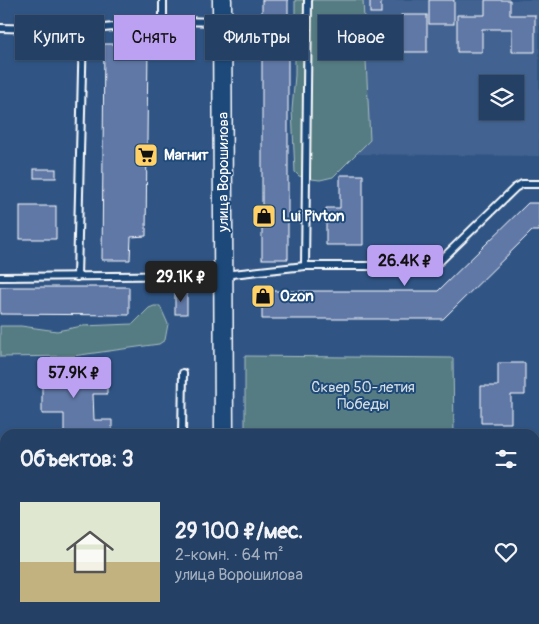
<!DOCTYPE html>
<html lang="ru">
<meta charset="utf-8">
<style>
body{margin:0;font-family:Pangolin,sans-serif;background:#2c476a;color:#f1f3f6;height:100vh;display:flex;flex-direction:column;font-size:19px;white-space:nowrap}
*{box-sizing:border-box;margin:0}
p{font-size:16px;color:#a3afbf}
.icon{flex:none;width:28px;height:28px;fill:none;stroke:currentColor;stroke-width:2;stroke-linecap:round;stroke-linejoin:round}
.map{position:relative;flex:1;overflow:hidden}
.sheet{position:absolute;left:0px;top:429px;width:540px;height:196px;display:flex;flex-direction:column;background:#244064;border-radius:15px 15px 0 0;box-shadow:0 1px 4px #0004,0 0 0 1px #415978}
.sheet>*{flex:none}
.top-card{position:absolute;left:15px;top:15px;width:510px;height:45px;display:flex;gap:10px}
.fabs{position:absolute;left:479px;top:75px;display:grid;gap:10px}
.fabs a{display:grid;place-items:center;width:45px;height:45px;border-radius:0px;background:#244064;box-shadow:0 1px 4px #0004,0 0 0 1px #415978;font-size:25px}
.price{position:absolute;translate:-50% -42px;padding:0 11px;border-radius:5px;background:#bca0f2;color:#111;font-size:16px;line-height:32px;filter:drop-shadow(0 1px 2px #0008)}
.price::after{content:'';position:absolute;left:50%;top:30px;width:15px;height:11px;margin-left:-8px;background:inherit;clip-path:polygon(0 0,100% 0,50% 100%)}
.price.on{background:#222;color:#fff}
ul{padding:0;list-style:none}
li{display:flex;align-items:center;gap:15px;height:125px;padding:0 20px}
li span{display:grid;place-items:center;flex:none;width:140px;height:100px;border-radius:0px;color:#555}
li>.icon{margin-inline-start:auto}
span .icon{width:60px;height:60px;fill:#fffc;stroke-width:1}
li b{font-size:21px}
h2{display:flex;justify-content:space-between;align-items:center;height:60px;padding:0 20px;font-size:21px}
.chip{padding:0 18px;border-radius:0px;background:#244064;box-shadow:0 1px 4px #0004,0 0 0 1px #415978;font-size:18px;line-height:45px}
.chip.on{background:#bca0f2;color:#111}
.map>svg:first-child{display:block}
.built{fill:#426391;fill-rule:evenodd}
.green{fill:#547c82;stroke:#aabec0}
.building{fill:#6078a6;stroke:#fff}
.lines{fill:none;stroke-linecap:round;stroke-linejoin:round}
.service-casing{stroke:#fff;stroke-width:10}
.secondary-casing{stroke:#fff;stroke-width:21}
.service{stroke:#1f4a7a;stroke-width:6}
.secondary{stroke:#1f4a7a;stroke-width:18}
.labels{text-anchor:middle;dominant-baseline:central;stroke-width:4;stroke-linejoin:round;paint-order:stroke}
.poi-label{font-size:15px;font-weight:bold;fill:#fff;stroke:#1f4a7a;text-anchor:start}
.street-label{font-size:15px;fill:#fff;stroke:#1f4a7a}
.park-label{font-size:15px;fill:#d4dee0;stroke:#1f4a7a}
</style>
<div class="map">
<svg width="539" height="624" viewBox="0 0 539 624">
<rect width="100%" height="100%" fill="#305585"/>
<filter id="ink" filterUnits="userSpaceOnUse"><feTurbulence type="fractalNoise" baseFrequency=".02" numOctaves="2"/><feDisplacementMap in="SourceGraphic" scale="10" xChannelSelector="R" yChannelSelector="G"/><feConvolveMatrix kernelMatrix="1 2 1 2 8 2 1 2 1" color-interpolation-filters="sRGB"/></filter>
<g filter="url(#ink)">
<g class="built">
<path d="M357,0H539V156L355,154ZM488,84H515V111H488Z"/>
<polygon points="535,596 539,596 539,624 378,624 383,620 535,620"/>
</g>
<g class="green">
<polygon points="295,0 363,0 370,140 333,177 320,180 312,179 299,176 295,172 292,110 295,75"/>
<polygon points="154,306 160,306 168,324 165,340 159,344 73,356 0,357 0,326 21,326 57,331 82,326 133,324 149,308"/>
<polygon points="245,356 453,358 454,434 245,434"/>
</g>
<g class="building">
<rect x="262" y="0" width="26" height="259"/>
<rect x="370" y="0" width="11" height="13"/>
<rect x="429" y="0" width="25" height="24"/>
<polygon points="485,0 510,0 510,15 535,15 535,52 512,52 512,29 482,29 482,52 457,52 457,15 485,15"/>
<rect x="401" y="15" width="26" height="37"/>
<polygon points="104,44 148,44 146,236 131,237 130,260 102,260"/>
<rect x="34" y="169" width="22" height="9"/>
<polygon points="340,175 363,175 363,245 326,245 326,208 340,208"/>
<polygon points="528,203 539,203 539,231 532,231 443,319 262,319 262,291 438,291"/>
<rect x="20" y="206" width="36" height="33"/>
<polygon points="0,287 129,287 129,315 0,314"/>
<rect x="175" y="292" width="12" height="22"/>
<polygon points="498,363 525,363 525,395 511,395 511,423 481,423 481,386 498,386"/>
<polygon points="97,367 97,380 107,380 107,394 93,394 94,420 112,420 112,434 64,434 64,414 42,414 42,368"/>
</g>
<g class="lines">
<g class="service-casing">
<g id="service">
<polyline points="163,22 163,0"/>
<polyline points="0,28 83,30 175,21 221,22"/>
<polyline points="305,266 308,0"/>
<polyline points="0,277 223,275 305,266 432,266 440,261 515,188 522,184 539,184"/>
<polyline points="77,277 83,30"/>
<polyline points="182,434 183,373"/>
<polyline points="0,480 4,480"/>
<polyline points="0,514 5,514"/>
<polyline points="535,518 539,518"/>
<polyline points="0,578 5,578"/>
<polyline points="78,620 78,624"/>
<polyline points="312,620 312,624"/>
</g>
</g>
<g class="secondary-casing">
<g id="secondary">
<polyline points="222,0 224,434"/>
<polyline points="224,620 224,624"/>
</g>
</g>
<use href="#service" class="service"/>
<use href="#secondary" class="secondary"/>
</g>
</g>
<defs>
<g id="supermarket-square" transform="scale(1.25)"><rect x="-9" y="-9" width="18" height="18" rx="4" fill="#ffd166" stroke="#1f4a7a"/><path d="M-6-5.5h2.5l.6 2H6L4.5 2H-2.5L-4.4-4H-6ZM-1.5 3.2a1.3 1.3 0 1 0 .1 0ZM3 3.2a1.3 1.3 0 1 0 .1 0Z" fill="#111"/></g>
<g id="shop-square" transform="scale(1.25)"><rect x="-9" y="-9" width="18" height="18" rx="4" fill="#ffd166" stroke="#1f4a7a"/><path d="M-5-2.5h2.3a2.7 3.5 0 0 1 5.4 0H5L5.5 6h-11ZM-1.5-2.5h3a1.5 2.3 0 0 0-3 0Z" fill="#111"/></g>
</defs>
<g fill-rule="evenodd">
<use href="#supermarket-square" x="146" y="155"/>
<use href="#shop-square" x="264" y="216"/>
<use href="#shop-square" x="263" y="296"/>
</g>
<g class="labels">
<g class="poi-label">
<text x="164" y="155">Магнит</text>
<text x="282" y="216">Lui Pivton</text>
<text x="280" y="296">Ozon</text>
</g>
<g class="street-label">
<text transform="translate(223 172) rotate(-90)">улица Ворошилова</text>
</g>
<g class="park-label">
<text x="363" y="387">Сквер 50-летия<tspan x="363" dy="17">Победы</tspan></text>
</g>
</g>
</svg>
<div class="fabs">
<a><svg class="icon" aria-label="layers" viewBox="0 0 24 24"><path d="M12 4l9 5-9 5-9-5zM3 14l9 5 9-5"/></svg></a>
</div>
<b class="price" style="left:405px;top:287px">26.4K ₽</b>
<b class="price on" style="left:181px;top:303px">29.1K ₽</b>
<b class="price" style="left:74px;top:399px">57.9K ₽</b>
<div class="top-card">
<a class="chip">Купить</a>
<a class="chip on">Снять</a>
<a class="chip">Фильтры</a>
<a class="chip">Новое</a>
</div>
<section class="sheet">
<h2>Объектов: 3<svg class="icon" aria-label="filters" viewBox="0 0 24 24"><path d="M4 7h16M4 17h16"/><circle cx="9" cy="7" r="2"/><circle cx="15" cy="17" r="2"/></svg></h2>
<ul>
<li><span style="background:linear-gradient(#dfe7d0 60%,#c2b280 0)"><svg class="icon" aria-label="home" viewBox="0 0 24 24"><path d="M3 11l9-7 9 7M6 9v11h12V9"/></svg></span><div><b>29 100 ₽/мес.</b><p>2-комн. · 64 m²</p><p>улица Ворошилова</p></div><svg class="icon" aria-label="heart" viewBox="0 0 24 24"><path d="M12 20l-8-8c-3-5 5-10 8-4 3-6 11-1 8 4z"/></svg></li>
</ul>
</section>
</div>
